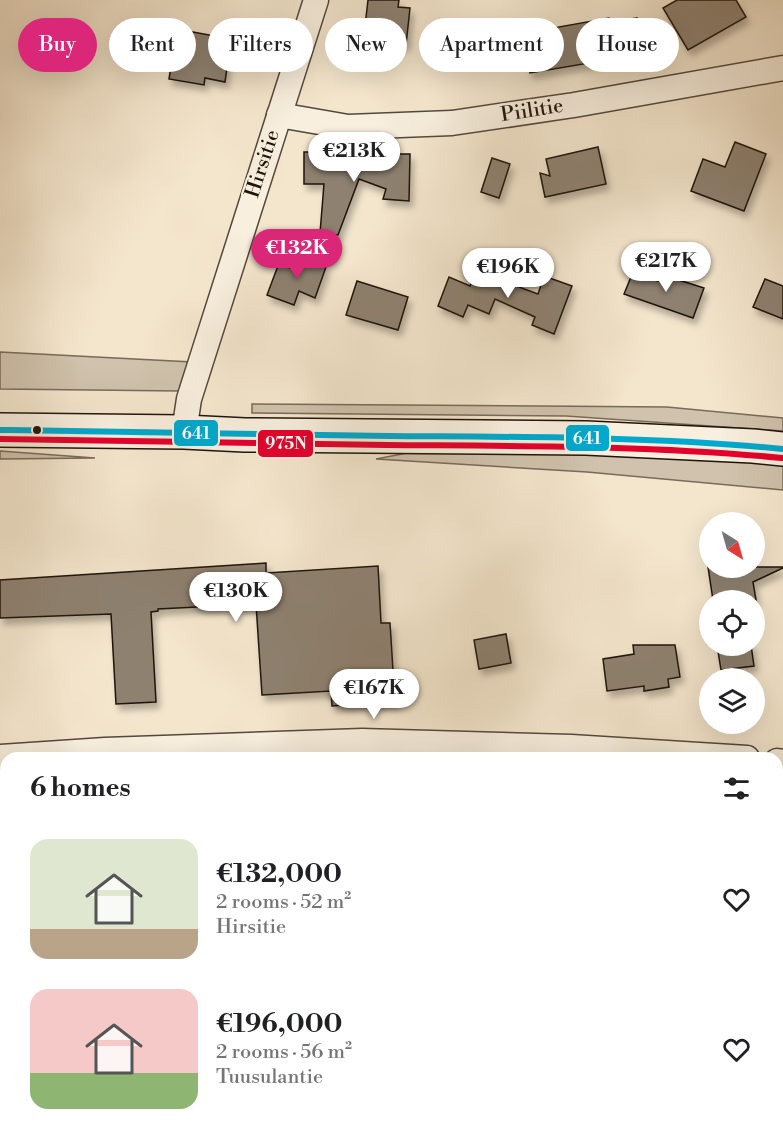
<!DOCTYPE html>
<meta charset="utf-8">
<style>
body{margin:0;font-family:"Libre Bodoni",serif;background:#f2f2f2;color:#202124;height:100vh;display:flex;flex-direction:column;font-size:22px;white-space:nowrap}
*{box-sizing:border-box;margin:0}
p{font-size:20px;color:#757577}
.icon{flex:none;width:33px;height:33px;fill:none;stroke:currentColor;stroke-width:2;stroke-linecap:round;stroke-linejoin:round}
.map{position:relative;flex:1;overflow:hidden}
.sheet{position:absolute;left:0px;top:752px;width:783px;height:386px;display:flex;flex-direction:column;background:#fff;border-radius:18px 18px 0 0;box-shadow:0 6px 24px #0002}
.sheet>*{flex:none}
.banner{position:absolute;left:18px;top:18px;width:747px;height:54px;display:flex;gap:12px}
.needle{width:39px;rotate:143deg}
.buttons{position:absolute;left:699px;top:512px;display:grid;gap:12px}
.buttons a{display:grid;place-items:center;width:66px;height:66px;border-radius:50%;background:#fff;box-shadow:0 6px 24px #0002;font-size:30px}
.price{position:absolute;translate:-50% -51px;padding:0 14px;border-radius:21px;background:#fff;color:#222;font-size:20px;line-height:39px;filter:drop-shadow(0 2px 3px #0008)}
.price::after{content:'';position:absolute;left:50%;top:36px;width:18px;height:14px;margin-left:-9px;background:inherit;clip-path:polygon(0 0,100% 0,50% 100%)}
.price.selected{background:#db2777;color:#fff}
ul{padding:0;list-style:none}
li{display:flex;align-items:center;gap:18px;height:150px;padding:0 30px}
li span{display:grid;place-items:center;flex:none;width:168px;height:120px;border-radius:18px;color:#555}
li>.icon{margin-inline-start:auto}
span .icon{width:72px;height:72px;fill:#fffc;stroke-width:1}
li b{font-size:26px}
h2{display:flex;justify-content:space-between;align-items:center;height:72px;padding:0 30px;font-size:26px}
.chip{padding:0 21px;border-radius:27px;background:#fff;box-shadow:0 6px 24px #0002;font-size:21px;line-height:54px}
.chip.selected{background:#db2777;color:#fff}
.map>svg:first-child{display:block}
.green{fill:#d0c2ac;stroke:#786b5c;stroke-width:1.5}
.building{fill:#8e8170;stroke:#1f140b;stroke-width:1.5;filter:url(#shadow)}
.lines{fill:none;stroke-linecap:round;stroke-linejoin:round}
.street-casing{stroke:#54483c;stroke-width:27}
.secondary-casing{stroke:#1f140b;stroke-width:36}
.street{stroke:#f8efde;stroke-width:24}
.secondary{stroke:#f8efde;stroke-width:33}
.bus-1-casing{stroke:#f8efde;stroke-width:10}
.bus-2-casing{stroke:#f8efde;stroke-width:10}
.bus-1{stroke:#00a9ce;stroke-width:6}
.bus-2{stroke:#e4002b;stroke-width:6}
.bus-dot{fill:#1f140b;stroke:#f8efde;stroke-width:2}
.labels{text-anchor:middle;dominant-baseline:central;stroke-width:4.5;stroke-linejoin:round;paint-order:stroke}
.street-label{font-size:20px;fill:#1f140b;stroke:#f8efde}
.line-badge{stroke:#f8efde;stroke-width:2}
.badge-label{font-size:16px;text-anchor:middle;font-weight:bold;fill:#fff}
</style>
<div class="map">
<svg width="783" height="1136" viewBox="0 0 783 1136">
<defs>
<filter id="shadow"><feDropShadow dx="3.5" dy="6" stdDeviation="3" flood-color="#0004"/></filter>
</defs>
<rect width="100%" height="100%" fill="#f4e6cd"/>
<filter id="stains"><feTurbulence type="fractalNoise" baseFrequency=".00333" numOctaves="4"/><feColorMatrix values="0 0 0 0 .2 0 0 0 0 .09 0 0 0 0 .02 0 0 0 .5 -.17"/></filter>
<radialGradient id="worn" r=".72"><stop offset=".6" stop-color="#630" stop-opacity="0"/><stop offset="1" stop-color="#630" stop-opacity=".3"/></radialGradient>
<g class="green">
<polygon points="0,352 192,362 180,391 0,389"/>
<polygon points="252,404 667,407 783,418 783,431 566,416 252,413"/>
<polygon points="433,448 580,449 783,463 783,490 587,472 376,459"/>
<polygon points="0,451 95,458 0,459"/>
<polygon points="6,921 6,1131 205,1131 206,1136 0,1136 0,922"/>
</g>
<g class="building">
<polygon points="368,0 399,0 398,7 410,8 406,45 376,41 378,28 365,26"/>
<polygon points="677,0 736,0 746,17 688,50 663,8"/>
<polygon points="609,18 610,23 637,18 643,54 530,73 524,39 554,34 553,28"/>
<polygon points="193,32 231,39 225,82 205,78 204,85 169,79 176,36 192,40"/>
<polygon points="735,142 766,154 744,211 691,191 703,159 725,167"/>
<polygon points="598,147 606,184 545,197 540,173 550,176 546,159"/>
<polygon points="304,152 335,152 335,168 374,167 375,154 410,154 409,201 383,199 386,189 359,179 338,235 320,233 324,184 304,184"/>
<polygon points="492,158 510,164 499,198 481,192"/>
<polygon points="295,254 326,267 315,298 299,291 294,305 267,295 279,263 290,268"/>
<polygon points="476,271 538,294 544,276 572,286 554,334 532,325 535,317 495,299 489,314 468,305 463,317 438,306 449,277 470,286"/>
<polygon points="633,272 658,281 660,274 704,288 693,318 624,294"/>
<polygon points="765,279 783,286 783,319 753,307"/>
<polygon points="357,281 408,297 398,330 346,315"/>
<polygon points="266,563 266,573 378,566 381,623 390,623 395,702 332,706 331,691 262,695 256,604 158,609 158,611 151,612 156,702 116,704 111,614 0,618 0,580"/>
<polygon points="708,567 783,567 783,568 753,582 756,600 713,600"/>
<polygon points="506,634 511,663 479,669 474,640"/>
<polygon points="633,645 675,645 680,677 668,679 669,687 644,691 644,686 607,691 603,659 634,654"/>
<polygon points="717,645 751,645 754,666 721,670"/>
</g>
<g class="lines">
<g class="street-casing">
<g id="street">
<polyline points="279,115 348,127 452,123 574,105 783,68"/>
<polyline points="184,432 189,399 316,0"/>
<polyline points="0,757 105,750 362,741 571,747 747,758"/>
<polyline points="777,761 783,762"/>
<polyline points="342,1131 343,1136"/>
</g>
</g>
<g class="secondary-casing">
<polyline id="secondary" points="0,430 184,432 245,435 586,438 753,446 783,449"/>
</g>
<use href="#street" class="street"/>
<use href="#secondary" class="secondary"/>
<g class="bus-1-casing">
<path id="bus-1" d="M0,430C130,431 260,435 389,436C520,437 652,436 783,449"/>
</g>
<g class="bus-2-casing">
<path id="bus-2" d="M0,439C129,440 258,444 387,445C518,446 651,445 782,458"/>
</g>
<use href="#bus-1" class="bus-1"/>
<use href="#bus-2" class="bus-2"/>
</g>
<circle class="bus-dot" cx="37" cy="430" r="5"/>
<g class="labels">
<g class="street-label">
<text transform="translate(532 111) rotate(-9)">Piilitie</text>
<text transform="translate(263 164) rotate(-72)">Hirsitie</text>
</g>
</g>
<g class="line-badge">
<rect x="173" y="419" width="46" height="28" rx="6" fill="#00a9ce"/>
<rect x="565" y="424" width="45" height="28" rx="6" fill="#00a9ce"/>
<rect x="257" y="429" width="57" height="29" rx="6" fill="#e4002b"/>
</g>
<g class="badge-label">
<text x="196" y="439">641</text>
<text x="587" y="444">641</text>
<text x="286" y="449">975N</text>
</g>
<rect width="100%" height="100%" filter="url(#stains)"/>
<rect width="100%" height="100%" fill="url(#worn)"/>
</svg>
<div class="buttons">
<a><svg class="needle" viewBox="-14 -14 28 28"><path d="M0-13l5 13h-10z" fill="#e53935"/><path d="M0 13l5-13h-10z" fill="#757577"/></svg></a>
<a><svg class="icon" aria-label="locate" viewBox="0 0 24 24"><circle cx="12" cy="12" r="6"/><path d="M12 2v4M12 18v4M2 12h4M18 12h4"/></svg></a>
<a><svg class="icon" aria-label="layers" viewBox="0 0 24 24"><path d="M12 4l9 5-9 5-9-5zM3 14l9 5 9-5"/></svg></a>
</div>
<b class="price" style="left:354px;top:183px">€213K</b>
<b class="price selected" style="left:297px;top:280px">€132K</b>
<b class="price" style="left:666px;top:293px">€217K</b>
<b class="price" style="left:508px;top:299px">€196K</b>
<b class="price" style="left:236px;top:623px">€130K</b>
<b class="price" style="left:374px;top:720px">€167K</b>
<div class="banner">
<a class="chip selected">Buy</a>
<a class="chip">Rent</a>
<a class="chip">Filters</a>
<a class="chip">New</a>
<a class="chip">Apartment</a>
<a class="chip">House</a>
</div>
<section class="sheet">
<h2>6 homes<svg class="icon" aria-label="filters" viewBox="0 0 24 24"><path d="M4 7h16M4 17h16"/><circle cx="9" cy="7" r="2"/><circle cx="15" cy="17" r="2"/></svg></h2>
<ul>
<li><span style="background:linear-gradient(#dfe7d0 75%,#b9a48a 0)"><svg class="icon" aria-label="home" viewBox="0 0 24 24"><path d="M3 11l9-7 9 7M6 9v11h12V9"/></svg></span><div><b>€132,000</b><p>2 rooms · 52 m²</p><p>Hirsitie</p></div><svg class="icon" aria-label="heart" viewBox="0 0 24 24"><path d="M12 20l-8-8c-3-5 5-10 8-4 3-6 11-1 8 4z"/></svg></li>
<li><span style="background:linear-gradient(#f6c9c9 70%,#8fb573 0)"><svg class="icon" aria-label="home" viewBox="0 0 24 24"><path d="M3 11l9-7 9 7M6 9v11h12V9"/></svg></span><div><b>€196,000</b><p>2 rooms · 56 m²</p><p>Tuusulantie</p></div><svg class="icon" aria-label="heart" viewBox="0 0 24 24"><path d="M12 20l-8-8c-3-5 5-10 8-4 3-6 11-1 8 4z"/></svg></li>
</ul>
</section>
</div>
